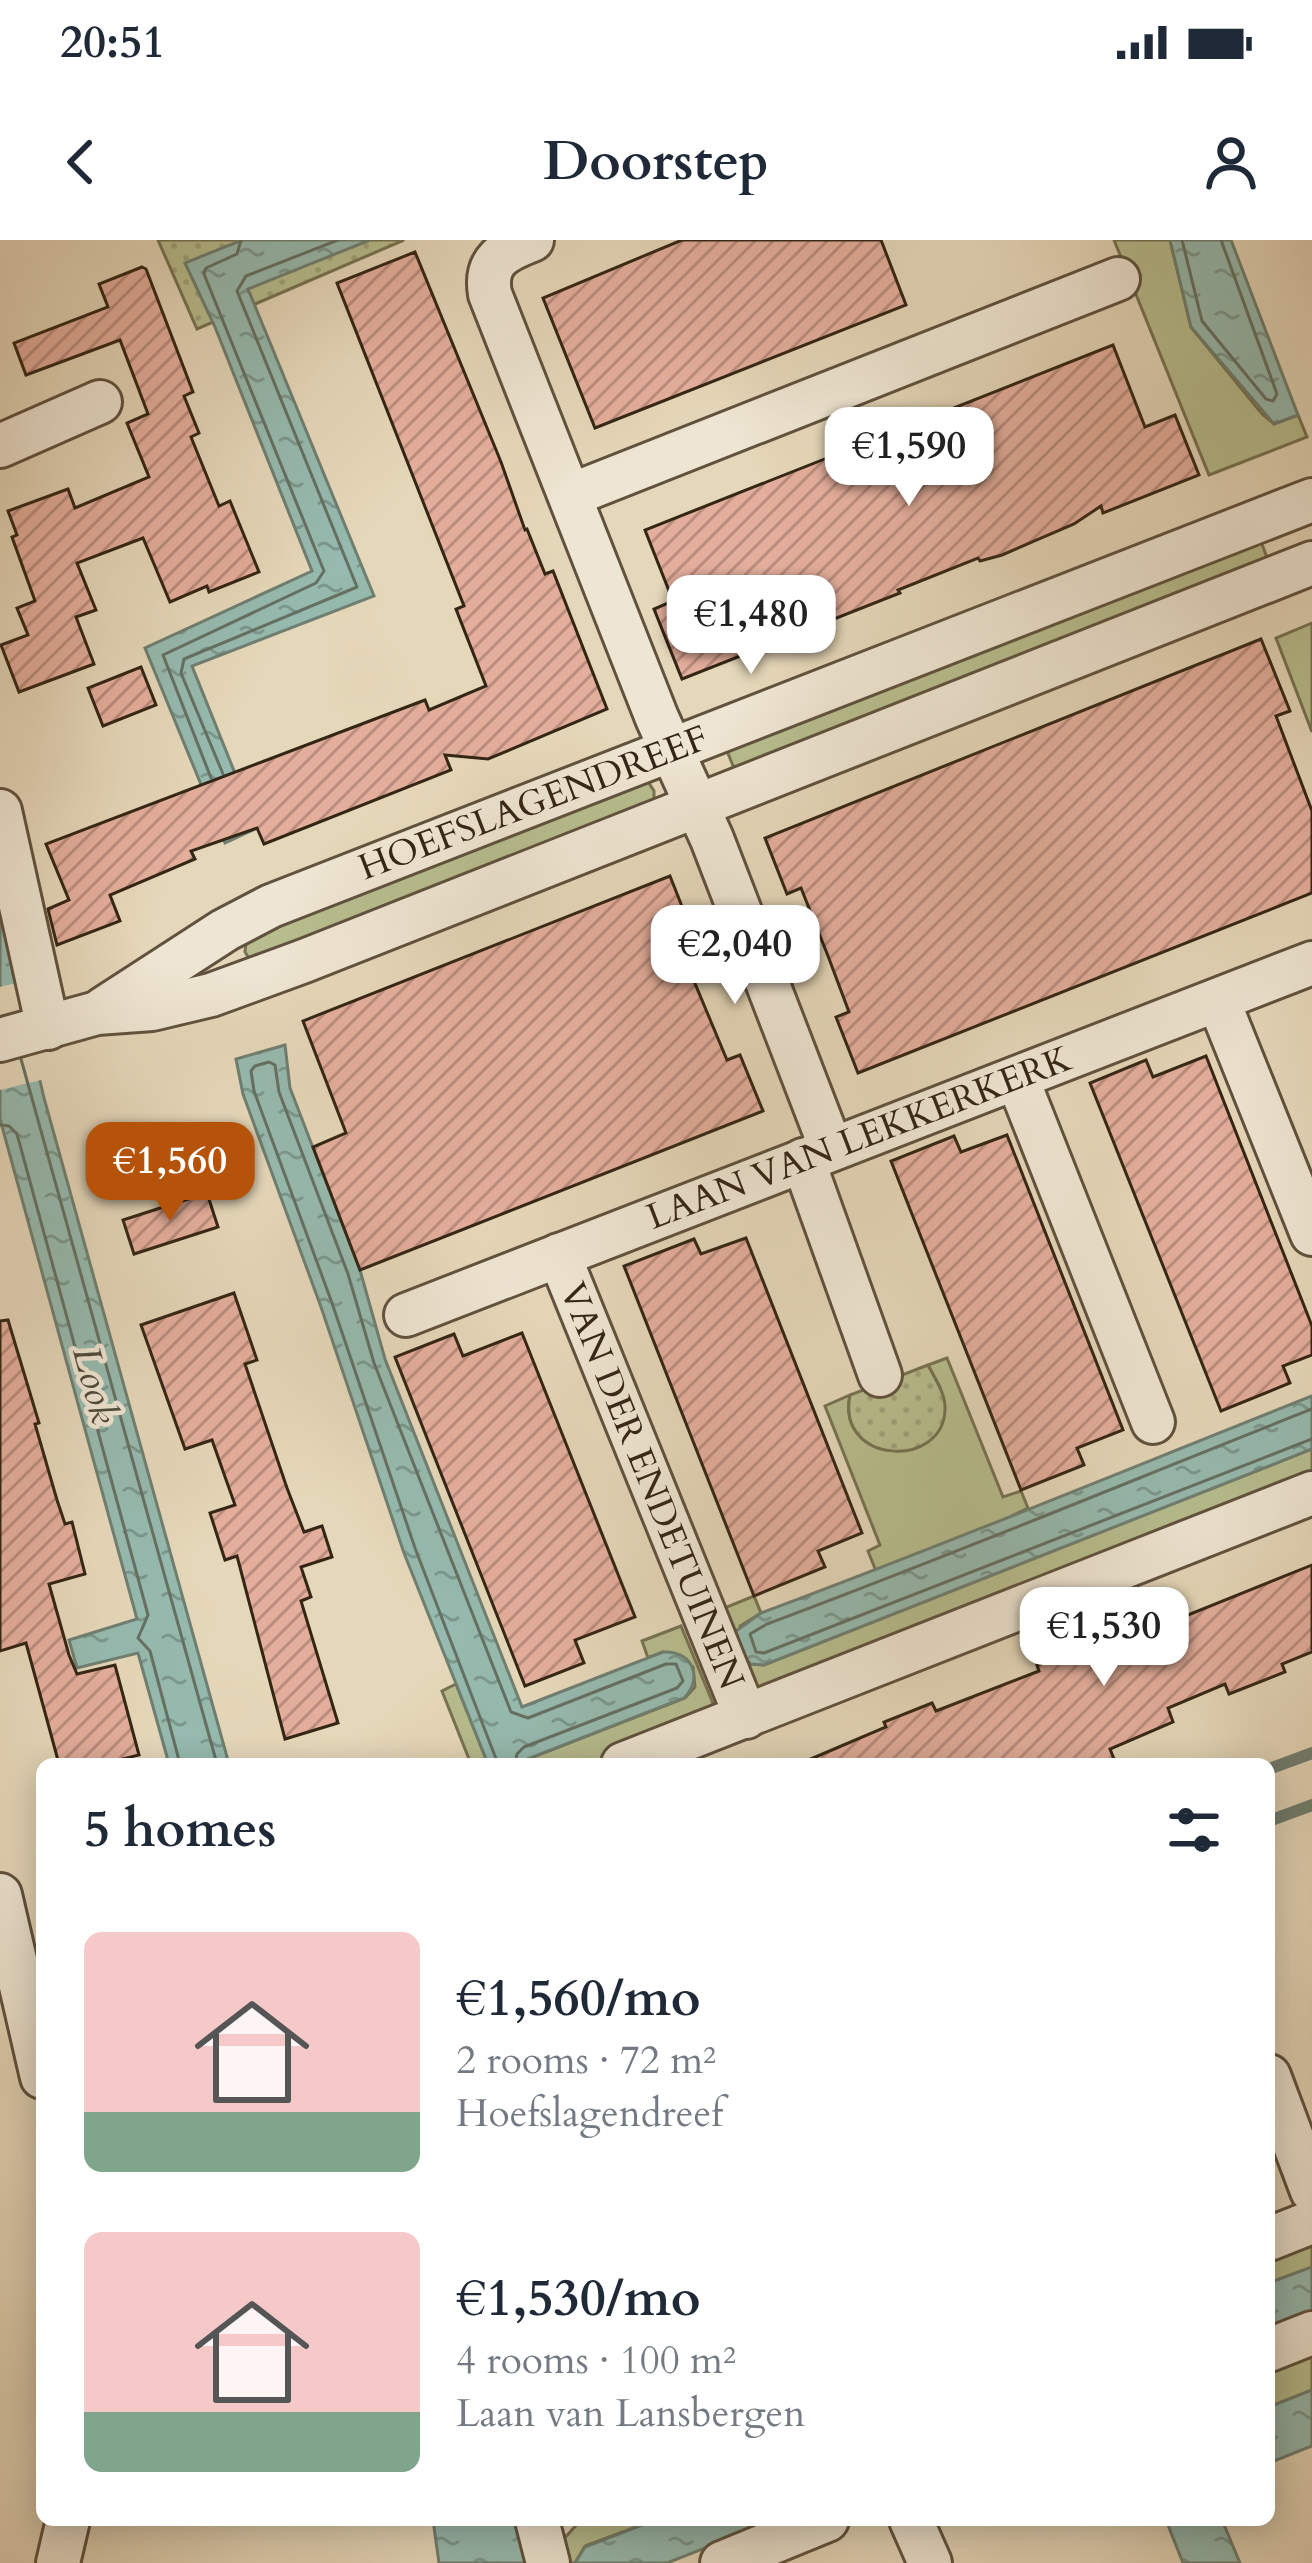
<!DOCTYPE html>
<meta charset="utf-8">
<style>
body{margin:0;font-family:Cardo,serif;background:#f2f2f3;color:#1f2937;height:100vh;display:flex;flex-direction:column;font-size:45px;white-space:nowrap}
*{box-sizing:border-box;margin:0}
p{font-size:39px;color:#747a83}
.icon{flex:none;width:66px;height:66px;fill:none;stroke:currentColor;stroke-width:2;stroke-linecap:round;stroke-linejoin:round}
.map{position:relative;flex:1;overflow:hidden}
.sheet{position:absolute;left:36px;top:1518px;width:1239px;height:768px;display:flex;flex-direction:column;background:#fff;border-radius:18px;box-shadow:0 6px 30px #0003}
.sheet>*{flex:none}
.price{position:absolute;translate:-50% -102px;padding:0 27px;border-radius:24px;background:#fff;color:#222;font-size:39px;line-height:78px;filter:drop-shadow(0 3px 6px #0008)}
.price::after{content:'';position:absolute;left:50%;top:72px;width:36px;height:27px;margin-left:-18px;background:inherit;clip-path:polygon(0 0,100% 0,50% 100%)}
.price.current{background:#b45309;color:#fff}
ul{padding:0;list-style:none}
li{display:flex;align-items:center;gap:36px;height:300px;padding:0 48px}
li span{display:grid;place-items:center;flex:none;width:336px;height:240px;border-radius:18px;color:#555}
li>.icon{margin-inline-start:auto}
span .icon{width:144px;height:144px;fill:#fffc;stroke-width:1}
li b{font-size:51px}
h2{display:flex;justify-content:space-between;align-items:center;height:144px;padding:0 48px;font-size:51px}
.status{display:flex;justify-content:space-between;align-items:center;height:84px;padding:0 60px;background:#fff;direction:ltr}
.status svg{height:33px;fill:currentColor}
header{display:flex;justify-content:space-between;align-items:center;height:156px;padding:0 48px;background:#fff;font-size:54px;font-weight:800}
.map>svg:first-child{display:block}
.green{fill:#b7bd8e;stroke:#767252;stroke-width:3}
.park{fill:url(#park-dots);stroke:#767252;stroke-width:3}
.water{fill:url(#water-ripples);stroke:#6f7f71;stroke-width:3}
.pier{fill:#e5d7b9}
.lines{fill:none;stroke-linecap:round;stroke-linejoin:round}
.shore{stroke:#657062;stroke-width:3}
.stream{stroke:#6f7f71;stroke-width:12}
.building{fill:url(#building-hatch);stroke:#342615;stroke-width:3}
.minor-casing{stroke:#60523e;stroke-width:48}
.minor{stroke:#eee5d2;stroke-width:42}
.labels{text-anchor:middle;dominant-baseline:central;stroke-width:9;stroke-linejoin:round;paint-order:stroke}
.street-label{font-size:36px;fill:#342615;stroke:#eee5d2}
.water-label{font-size:39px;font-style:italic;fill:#4c4b3c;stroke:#eee5d2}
</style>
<div class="status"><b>20:51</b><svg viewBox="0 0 49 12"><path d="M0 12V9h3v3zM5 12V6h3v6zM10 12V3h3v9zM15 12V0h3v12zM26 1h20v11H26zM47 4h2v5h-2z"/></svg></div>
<header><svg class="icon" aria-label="back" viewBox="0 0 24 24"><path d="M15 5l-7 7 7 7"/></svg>Doorstep<svg class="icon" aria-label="person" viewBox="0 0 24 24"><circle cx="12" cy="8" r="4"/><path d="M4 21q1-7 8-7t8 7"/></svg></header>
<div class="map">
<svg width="1312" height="2323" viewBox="0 0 1312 2323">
<defs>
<pattern id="park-dots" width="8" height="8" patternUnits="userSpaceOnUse" patternTransform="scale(3)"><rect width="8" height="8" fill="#b7bd8e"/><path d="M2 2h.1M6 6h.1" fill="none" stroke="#9ea27a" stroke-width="1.8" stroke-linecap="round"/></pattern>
<pattern id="water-ripples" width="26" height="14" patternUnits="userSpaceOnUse" patternTransform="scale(3)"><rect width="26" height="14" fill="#96baaf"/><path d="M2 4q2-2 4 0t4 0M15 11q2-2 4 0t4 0" fill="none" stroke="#7b978d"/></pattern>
<pattern id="building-hatch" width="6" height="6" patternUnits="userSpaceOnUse" patternTransform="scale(3)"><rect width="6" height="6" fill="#e4ae9c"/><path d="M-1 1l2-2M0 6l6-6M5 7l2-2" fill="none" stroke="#ba8d7e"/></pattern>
</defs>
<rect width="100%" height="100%" fill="#e5d7b9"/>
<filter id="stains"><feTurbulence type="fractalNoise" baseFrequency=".00167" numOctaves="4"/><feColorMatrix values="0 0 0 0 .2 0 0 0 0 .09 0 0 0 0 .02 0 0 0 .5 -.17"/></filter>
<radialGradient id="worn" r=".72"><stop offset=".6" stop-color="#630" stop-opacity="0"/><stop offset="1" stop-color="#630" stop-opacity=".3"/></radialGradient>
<g class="green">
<polygon points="1114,0 1170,0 1191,87 1262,174 1274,184 1298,175 1307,197 1209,235"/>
<polygon points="1257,291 1271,328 738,538 723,501"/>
<polygon points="1312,383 1312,492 1276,398"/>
<polygon points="647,540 654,551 654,565 250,720 245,712 247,691"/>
<path d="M947,1118L1003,1257L1021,1251L1028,1268L977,1293L876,1331L868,1311L880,1305L825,1166L850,1155C841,1199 879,1215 916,1208L940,1147L928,1125Z"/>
<polygon points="1312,1209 1312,1239 754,1452 717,1371 754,1356 761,1373 740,1386 741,1414 751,1424 764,1425"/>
<polygon points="681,1386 717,1473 590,1524 515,1524 685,1458 695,1447 693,1427 663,1412 648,1418 642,1401"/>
<polygon points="456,1444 488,1524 471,1524 442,1451"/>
<polygon points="1312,1996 1312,2027 1269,2043 1269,2013"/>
<polygon points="1312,2102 1312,2150 1269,2167 1269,2119"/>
<polygon points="581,2280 655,2280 585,2306 575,2323 567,2323 561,2302"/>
</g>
<g class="park">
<polygon points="158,0 404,0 197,89"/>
<path d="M928,1125C935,1139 946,1154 945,1170C943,1229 836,1225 850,1155Z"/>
</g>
<g class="water">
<polygon points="242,0 370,0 248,49 374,356 192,426 257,588 225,603 145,408 312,331 215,87 185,23"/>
<polygon points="1170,0 1231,0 1298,175 1274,184 1191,87"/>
<polygon points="0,670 44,858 229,1524 169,1524 138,1413 77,1428 69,1400 137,1379 0,879"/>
<path d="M285,805L290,848L360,1030L385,1119L522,1467L663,1412C692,1410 704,1438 684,1458L515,1524H488L404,1313L321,1067L243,854L236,819Z"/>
<path d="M1312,1156V1209L764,1425L751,1424L741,1414L736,1391L761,1373C947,1304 1128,1229 1312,1156Z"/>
<polygon points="1312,2027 1312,2075 1269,2092 1269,2043"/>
<polygon points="1312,2150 1312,2206 1269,2223 1269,2167"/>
<polygon points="433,2280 523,2280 534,2323 439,2323"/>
<polygon points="655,2280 776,2280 667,2323 575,2323 585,2307"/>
<polygon points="1166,2280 1222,2280 1240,2323 1183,2323"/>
</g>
<polygon class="pier" points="20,742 45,839 0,850 0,747"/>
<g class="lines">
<g class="shore">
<polyline points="1182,0 1202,81 1266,159 1273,161 1277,154 1221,0"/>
<polyline points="223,534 181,433 184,419 357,347 237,51 246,36 338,0"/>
<polyline points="211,538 163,415 316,343 324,331 204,34 206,28 237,14 241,0"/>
<polyline points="21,819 217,1524"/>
<polyline points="0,885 9,886 17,894 148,1375 138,1398 150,1411 180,1524"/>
<path d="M1312,1169C1130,1241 950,1316 767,1384L750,1394L756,1412L764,1413L1312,1199"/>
<polyline points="498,1524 415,1308 332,1063 254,851 251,831 255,826 269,822 275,825 279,852 348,1034 374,1123 511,1472 528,1478 666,1424 676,1424 683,1441 677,1448 524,1507 517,1514 515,1524"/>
</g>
<g class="stream">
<polyline points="1269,1529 1312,1513"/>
<polyline points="1269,1581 1312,1565"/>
</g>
</g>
<g class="building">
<polygon points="682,0 881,0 906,65 595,188 543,58"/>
<polygon points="415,12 501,222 525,290 527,289 545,334 553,331 607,469 488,519 445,515 451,530 264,604 257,588 191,611 195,619 110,655 120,681 57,705 48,669 69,660 46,604 425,460 429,470 486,446 456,369 464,366 337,43"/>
<polygon points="142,27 146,29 193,152 184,156 199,193 191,197 219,266 230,261 259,332 209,352 207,346 170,362 143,298 77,323 96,370 76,377 94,424 19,452 1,405 28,395 17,368 35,361 12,297 17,295 8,271 68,249 75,268 149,237 127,183 148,174 120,100 26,135 14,103 108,67 99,44"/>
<polygon points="1113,105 1145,187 1175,175 1199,235 1103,273 1101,266 1074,284 1002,315 980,321 978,318 898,350 900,353 682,439 654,369 673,361 645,290"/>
<polygon points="1261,399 1290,471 1276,476 1312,571 1312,653 858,833 836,777 849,772 828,716 801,648 787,654 765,598"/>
<polygon points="141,427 156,465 103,486 88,448"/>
<polygon points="670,636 692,692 676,698 727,820 740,815 763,871 360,1030 313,907 346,893 303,781"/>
<polygon points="1206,816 1312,1086 1312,1115 1283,1126 1290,1143 1221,1171 1090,843 1146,820 1153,837"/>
<polygon points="1007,895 1123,1190 1077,1208 1084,1225 1021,1250 891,921 954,896 961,912"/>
<polygon points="207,953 218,987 134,1014 123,980"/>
<polygon points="746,998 862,1293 818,1311 825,1327 754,1356 624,1026 694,999 701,1014"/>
<polygon points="234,1053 257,1120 245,1124 287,1248 304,1292 322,1286 332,1317 301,1327 311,1357 301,1361 338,1483 285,1499 237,1316 225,1320 210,1273 235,1265 212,1200 185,1209 141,1085"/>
<polygon points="8,1080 39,1183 35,1184 57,1260 65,1284 72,1282 85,1334 49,1344 69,1415 77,1434 115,1425 139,1515 103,1524 59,1524 26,1403 0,1411 0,1081"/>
<polygon points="522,1093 635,1377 575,1400 584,1423 525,1446 395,1117 454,1094 463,1116"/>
<polygon points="1312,1325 1312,1412 1282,1424 1285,1432 1229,1454 1225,1444 1168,1468 1173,1482 1110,1509 1116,1524 799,1524 886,1487 884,1482 932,1463 936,1471 1039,1431 1037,1425 1074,1410 1119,1398 1121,1402"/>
</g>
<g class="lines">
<g class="minor-casing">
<g id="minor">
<path d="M532,0C504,11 484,20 490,54L657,478L712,599L831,908"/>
<polyline points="0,206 100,162"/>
<polyline points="571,255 1118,39"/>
<polyline points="0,571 48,788"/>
<polyline points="1218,760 1312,994"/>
<polyline points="103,769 225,690 271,666 1312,260"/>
<polyline points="0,800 97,773 152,769 211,755 304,721 1312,323"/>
<polyline points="1017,838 1153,1182"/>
<polyline points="803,920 880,1135"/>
<polyline points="559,1015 746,1477"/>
<polyline points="406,1075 1312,723"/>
<polyline points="623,1524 1312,1253"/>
<polyline points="0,1655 42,1837"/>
<polyline points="1269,1836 1312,1951"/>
<polyline points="1269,1999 1312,1982"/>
<polyline points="1269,2110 1312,2093"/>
<polyline points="537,2280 548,2323"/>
<polyline points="911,2280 930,2323"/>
<polyline points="58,2323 68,2280"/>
<polyline points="722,2323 827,2280"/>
</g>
</g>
<use href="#minor" class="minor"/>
</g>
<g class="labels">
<g class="street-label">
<text transform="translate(533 563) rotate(-21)">HOEFSLAGENDREEF</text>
<text transform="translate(859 898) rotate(-21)">LAAN VAN LEKKERKERK</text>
<text transform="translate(652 1246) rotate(68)">VAN DER ENDETUINEN</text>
</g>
<g class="water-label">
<text transform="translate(95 1145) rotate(75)">Look</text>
</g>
</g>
<rect width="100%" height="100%" filter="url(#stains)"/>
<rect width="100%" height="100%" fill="url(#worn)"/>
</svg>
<b class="price" style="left:909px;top:269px">€1,590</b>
<b class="price" style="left:751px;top:437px">€1,480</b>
<b class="price" style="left:735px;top:767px">€2,040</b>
<b class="price current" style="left:170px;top:984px">€1,560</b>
<b class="price" style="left:1104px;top:1449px">€1,530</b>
<section class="sheet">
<h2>5 homes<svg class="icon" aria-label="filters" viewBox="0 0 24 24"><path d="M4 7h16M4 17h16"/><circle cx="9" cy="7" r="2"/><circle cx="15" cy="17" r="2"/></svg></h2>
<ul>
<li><span style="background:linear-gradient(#f6c9c9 75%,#7fa58c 0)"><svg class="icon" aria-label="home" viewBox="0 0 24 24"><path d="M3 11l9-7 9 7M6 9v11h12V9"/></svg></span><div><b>€1,560/mo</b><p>2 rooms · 72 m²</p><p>Hoefslagendreef</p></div></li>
<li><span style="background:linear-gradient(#f6c9c9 75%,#7fa58c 0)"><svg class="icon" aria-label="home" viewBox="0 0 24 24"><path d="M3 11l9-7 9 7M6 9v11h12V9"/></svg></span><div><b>€1,530/mo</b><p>4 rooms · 100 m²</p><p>Laan van Lansbergen</p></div></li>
</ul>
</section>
</div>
